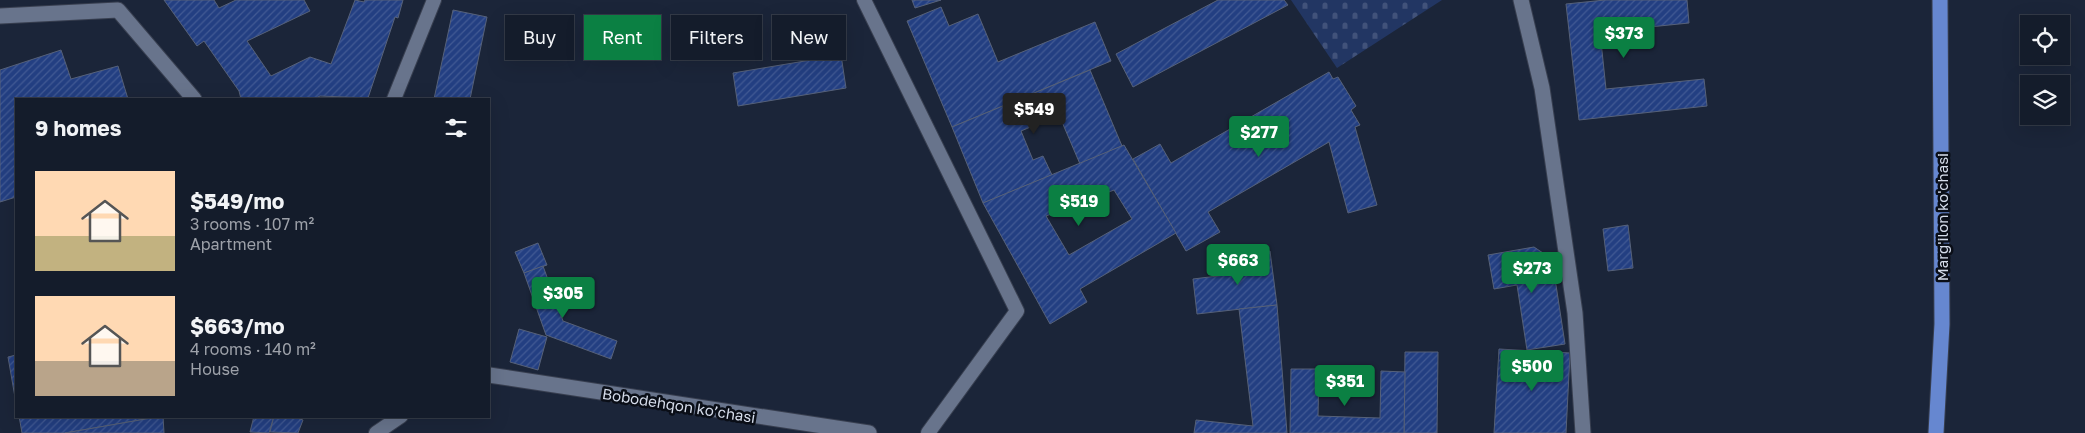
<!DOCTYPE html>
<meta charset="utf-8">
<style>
body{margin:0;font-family:"Golos Text",sans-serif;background:#1d2533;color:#f1f3f6;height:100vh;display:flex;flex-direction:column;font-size:19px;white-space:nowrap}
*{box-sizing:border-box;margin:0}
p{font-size:16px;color:#9da1a9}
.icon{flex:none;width:28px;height:28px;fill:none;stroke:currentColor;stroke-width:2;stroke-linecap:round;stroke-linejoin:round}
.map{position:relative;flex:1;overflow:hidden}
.details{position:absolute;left:15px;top:98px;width:475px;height:320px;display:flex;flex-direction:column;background:#141c2b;border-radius:0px;box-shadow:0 5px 20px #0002,0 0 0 1px #333a47}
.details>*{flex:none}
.hud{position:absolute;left:505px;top:15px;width:475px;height:45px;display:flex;gap:10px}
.fabs{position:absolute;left:2020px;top:15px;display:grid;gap:10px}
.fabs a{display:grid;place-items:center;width:50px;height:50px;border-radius:0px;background:#141c2b;box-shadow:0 5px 20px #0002,0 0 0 1px #333a47;font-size:25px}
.price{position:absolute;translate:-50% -42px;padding:0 11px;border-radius:5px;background:#0b8043;color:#fff;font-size:16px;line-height:32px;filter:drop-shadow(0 1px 2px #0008)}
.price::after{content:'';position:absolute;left:50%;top:30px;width:15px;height:11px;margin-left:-8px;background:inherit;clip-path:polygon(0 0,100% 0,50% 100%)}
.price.active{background:#222;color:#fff}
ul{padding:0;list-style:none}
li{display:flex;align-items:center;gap:15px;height:125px;padding:0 20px}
li span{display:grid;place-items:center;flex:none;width:140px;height:100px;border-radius:0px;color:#555}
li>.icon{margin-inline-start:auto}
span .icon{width:60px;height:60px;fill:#fffc;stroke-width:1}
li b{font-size:21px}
h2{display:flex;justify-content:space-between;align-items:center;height:60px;padding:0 20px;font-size:21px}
.chip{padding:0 18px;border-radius:0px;background:#141c2b;box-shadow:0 5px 20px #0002,0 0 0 1px #333a47;font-size:18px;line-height:45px}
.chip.active{background:#0b8043;color:#fff}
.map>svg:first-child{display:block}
.cemetery{fill:url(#cemetery-stones)}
.building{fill:url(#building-hatch);stroke:#566179;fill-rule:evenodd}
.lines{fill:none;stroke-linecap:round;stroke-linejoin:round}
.lane-casing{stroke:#383f50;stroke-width:16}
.street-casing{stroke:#383f50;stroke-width:17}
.primary-casing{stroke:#383f50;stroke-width:17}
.lane{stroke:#68748c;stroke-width:14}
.street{stroke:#68748c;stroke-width:15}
.primary{stroke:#6687d0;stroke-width:15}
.labels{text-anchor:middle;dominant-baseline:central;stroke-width:5;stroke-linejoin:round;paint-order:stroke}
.street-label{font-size:15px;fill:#d5dcea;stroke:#0a0e17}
</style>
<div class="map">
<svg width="2085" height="433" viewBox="0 0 2085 433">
<defs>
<pattern id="cemetery-stones" width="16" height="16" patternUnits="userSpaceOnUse" patternTransform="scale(1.25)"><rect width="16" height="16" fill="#223663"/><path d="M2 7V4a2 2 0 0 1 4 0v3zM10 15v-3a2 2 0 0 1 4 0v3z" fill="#41527a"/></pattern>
<pattern id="building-hatch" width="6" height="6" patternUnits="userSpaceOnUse" patternTransform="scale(1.25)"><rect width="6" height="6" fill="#233f82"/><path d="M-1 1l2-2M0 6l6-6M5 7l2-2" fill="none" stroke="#425a94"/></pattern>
</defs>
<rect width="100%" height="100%" fill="#1b2539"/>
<polygon class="cemetery" points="1291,0 1442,0 1337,68"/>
<g class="building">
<polygon points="164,0 214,0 219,8 236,0 304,0 310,11 247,41 271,76 310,57 331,64 355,0 364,2 365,0 403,0 398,18 395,17 368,98 320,96 314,99 241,99 239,91 204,41 197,46"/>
<polygon points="912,0 941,0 915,8"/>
<polygon points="1218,0 1284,0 1288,5 1133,87 1116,54"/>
<polygon points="1605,0 1687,0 1689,23 1600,32 1606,89 1704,79 1707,106 1579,120 1566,4"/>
<polygon points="941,7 949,26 978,14 998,62 1095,22 1111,61 952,127 907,21"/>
<polygon points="453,10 487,17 470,99 434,99"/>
<polygon points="61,50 71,79 118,66 128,99 16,99 16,197 0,202 0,70"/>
<polygon points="841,55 846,88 738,106 733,73"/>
<polygon points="1090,70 1122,146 1080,164 1059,115 1021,131 1033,160 1043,156 1052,175 983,203 952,127"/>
<polygon points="1329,72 1333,79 1338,77 1356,106 1351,110 1360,125 1355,127 1377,205 1348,213 1329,142 1208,212 1220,232 1186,251 1133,159 1160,144 1171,163"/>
<path d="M1124,145L1176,233L1080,289L1087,302L1050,324L983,203ZM1114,190L1132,219L1069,255L1046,216Z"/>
<polygon points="1628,225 1633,268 1608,271 1603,229"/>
<polygon points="538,243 547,265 524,273 515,252"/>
<polygon points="1534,247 1552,259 1565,344 1527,350 1517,285 1494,289 1488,255"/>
<polygon points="1270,251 1277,305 1197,314 1193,279 1234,274 1232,256"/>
<polygon points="543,266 563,321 617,341 611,359 546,335 524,273"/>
<polygon points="1277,305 1287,433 1194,433 1196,420 1253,426 1239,309"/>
<polygon points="519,329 547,337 538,370 510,362"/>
<polygon points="1499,349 1570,353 1566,433 1494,433"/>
<polygon points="1405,352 1438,352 1437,433 1404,433"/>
<polygon points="16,355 16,403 8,357"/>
<polygon points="1291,369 1319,369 1318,416 1380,418 1381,371 1405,372 1404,433 1290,433"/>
<polygon points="19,416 163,416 65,433 22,433"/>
<polygon points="163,416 164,433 65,433"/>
<polygon points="254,416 274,416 269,433 250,432"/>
<polygon points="274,416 291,416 303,420 298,433 270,432"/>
</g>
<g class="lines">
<g class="lane-casing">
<g id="lane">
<polyline points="864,0 1017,311 928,433"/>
<polyline points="394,99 434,0"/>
<polyline points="376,433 401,416"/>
</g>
</g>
<g class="street-casing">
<g id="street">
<polyline points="1521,0 1542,88 1575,313 1583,433"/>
<polyline points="0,16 118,10 194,99"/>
<polyline points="489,375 869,433"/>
</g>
</g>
<g class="primary-casing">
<polyline id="primary" points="1936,433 1942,324 1940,0"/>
</g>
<use href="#lane" class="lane"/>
<use href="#street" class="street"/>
<use href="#primary" class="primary"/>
</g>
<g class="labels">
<g class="street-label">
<text transform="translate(1942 217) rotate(-90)">Marg'ilon ko'chasi</text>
<text transform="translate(679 405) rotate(9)">Bobodehqon koʼchasi</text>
</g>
</g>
</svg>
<div class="fabs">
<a><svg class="icon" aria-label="locate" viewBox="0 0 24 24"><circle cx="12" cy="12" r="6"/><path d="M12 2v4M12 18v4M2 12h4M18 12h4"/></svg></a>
<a><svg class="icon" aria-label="layers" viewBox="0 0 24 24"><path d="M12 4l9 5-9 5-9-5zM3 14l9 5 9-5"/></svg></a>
</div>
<b class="price" style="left:1624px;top:59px">$373</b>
<b class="price active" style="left:1034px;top:135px">$549</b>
<b class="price" style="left:1259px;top:158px">$277</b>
<b class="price" style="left:1079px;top:227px">$519</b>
<b class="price" style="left:1238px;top:286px">$663</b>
<b class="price" style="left:1532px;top:294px">$273</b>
<b class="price" style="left:563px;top:319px">$305</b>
<b class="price" style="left:1532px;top:392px">$500</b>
<b class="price" style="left:1345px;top:407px">$351</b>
<div class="hud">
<a class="chip">Buy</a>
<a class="chip active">Rent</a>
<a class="chip">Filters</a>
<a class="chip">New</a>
</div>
<section class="details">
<h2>9 homes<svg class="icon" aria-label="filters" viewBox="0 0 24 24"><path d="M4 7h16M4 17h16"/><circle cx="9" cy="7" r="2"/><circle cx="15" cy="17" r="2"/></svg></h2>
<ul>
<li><span style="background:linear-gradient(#ffd9b3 65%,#c2b280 0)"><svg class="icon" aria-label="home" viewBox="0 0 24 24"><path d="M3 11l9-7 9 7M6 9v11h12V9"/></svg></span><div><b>$549/mo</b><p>3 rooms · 107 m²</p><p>Apartment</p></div></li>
<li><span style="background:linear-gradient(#ffd9b3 65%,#b9a48a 0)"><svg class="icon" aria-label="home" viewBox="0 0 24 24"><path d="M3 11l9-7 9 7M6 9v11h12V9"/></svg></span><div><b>$663/mo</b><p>4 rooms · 140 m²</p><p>House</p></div></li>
</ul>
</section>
</div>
